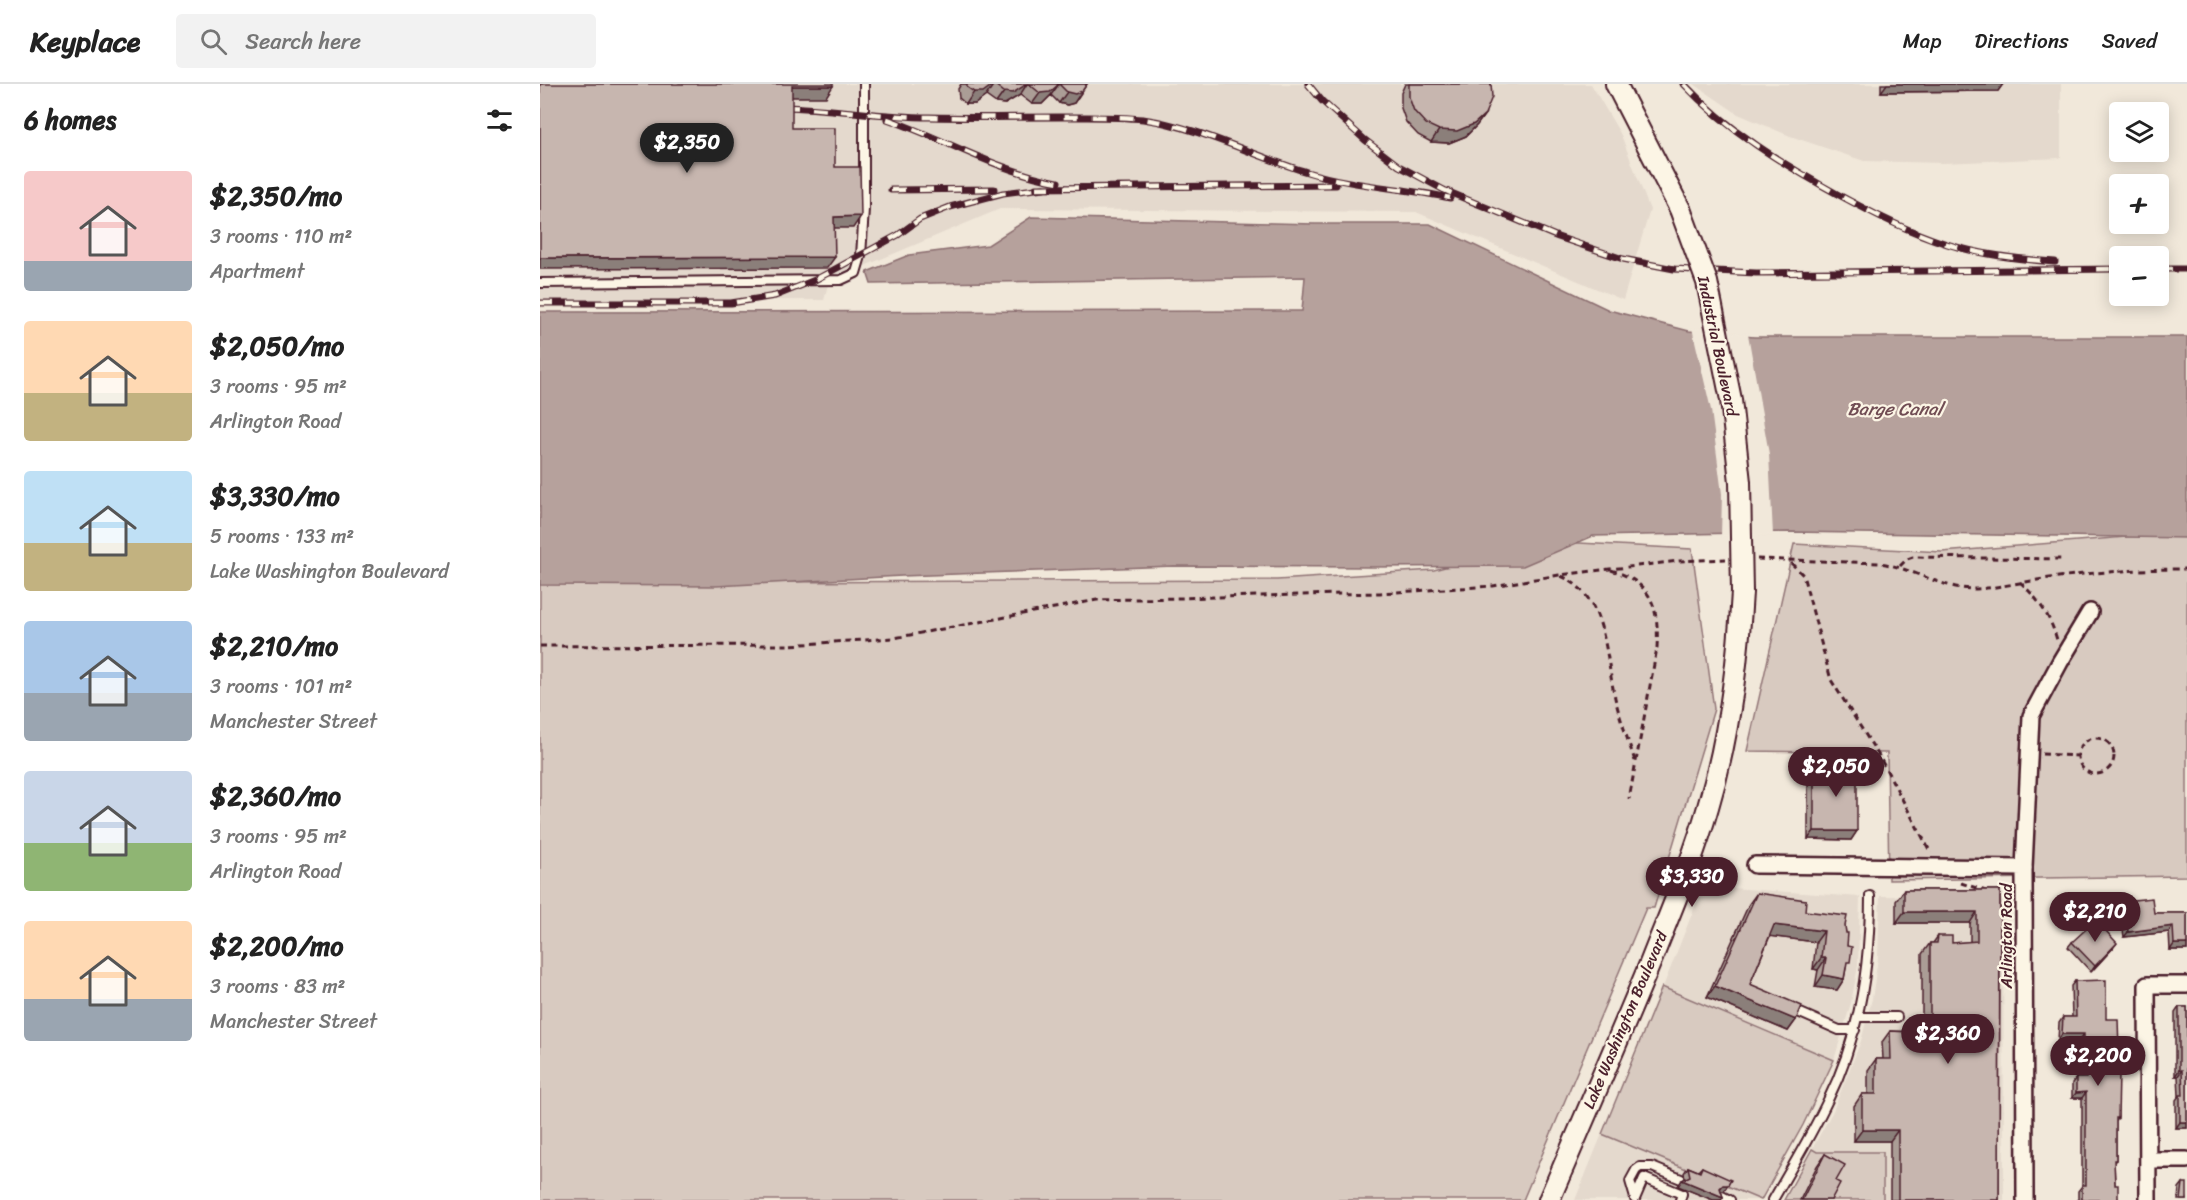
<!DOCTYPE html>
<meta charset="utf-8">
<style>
body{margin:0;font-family:Sriracha,sans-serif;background:#f2f2f2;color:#222;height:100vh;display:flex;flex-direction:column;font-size:22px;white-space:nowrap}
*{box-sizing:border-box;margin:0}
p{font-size:20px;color:#767676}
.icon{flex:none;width:33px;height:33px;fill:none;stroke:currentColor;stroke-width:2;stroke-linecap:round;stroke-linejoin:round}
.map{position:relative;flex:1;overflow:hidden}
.details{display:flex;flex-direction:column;background:#fff;width:540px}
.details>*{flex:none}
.tools{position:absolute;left:1569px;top:18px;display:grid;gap:12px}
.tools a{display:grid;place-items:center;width:60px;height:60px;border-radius:6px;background:#fff;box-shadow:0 3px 15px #0003;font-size:30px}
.price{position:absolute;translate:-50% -51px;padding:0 14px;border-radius:21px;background:#4a1f2b;color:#fff;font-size:20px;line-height:39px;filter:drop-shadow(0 2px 3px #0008)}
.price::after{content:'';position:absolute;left:50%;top:36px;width:18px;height:14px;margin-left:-9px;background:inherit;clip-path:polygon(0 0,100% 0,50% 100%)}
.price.on{background:#222;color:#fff}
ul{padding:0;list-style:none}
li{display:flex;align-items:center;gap:18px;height:150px;padding:0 24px}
li span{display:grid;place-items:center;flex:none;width:168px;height:120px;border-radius:6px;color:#555}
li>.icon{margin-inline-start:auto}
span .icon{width:72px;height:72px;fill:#fffc;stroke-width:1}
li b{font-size:26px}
h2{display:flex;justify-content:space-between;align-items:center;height:72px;padding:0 24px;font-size:26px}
header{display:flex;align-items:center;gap:36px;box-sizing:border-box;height:84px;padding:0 30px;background:#fff;border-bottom:2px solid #e0e0e0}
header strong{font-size:28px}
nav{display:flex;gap:33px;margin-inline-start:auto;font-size:21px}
.search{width:420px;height:54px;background:#f2f2f2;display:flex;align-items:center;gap:15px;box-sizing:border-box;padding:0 21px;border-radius:6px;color:#767676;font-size:22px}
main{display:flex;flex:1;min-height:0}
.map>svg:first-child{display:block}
.built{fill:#e4d9cd}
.green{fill:#d8cac0;stroke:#917476;stroke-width:1.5}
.water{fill:#b6a19c;stroke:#8b6d6f;stroke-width:1.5}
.pier{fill:#f1e8da}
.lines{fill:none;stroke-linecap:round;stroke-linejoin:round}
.service-casing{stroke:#4a1f2b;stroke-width:12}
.minor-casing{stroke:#4a1f2b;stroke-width:20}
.secondary-casing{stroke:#4a1f2b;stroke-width:24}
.path{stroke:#4a1f2b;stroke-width:3;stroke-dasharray:6 4.5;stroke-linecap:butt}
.service{stroke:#fcf5e5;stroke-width:8}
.minor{stroke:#fcf5e5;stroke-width:15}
.secondary{stroke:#fcf5e5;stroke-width:20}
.rail-casing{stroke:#4a1f2b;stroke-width:7}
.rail{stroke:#fcf5e5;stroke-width:4.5;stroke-dasharray:14;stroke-linecap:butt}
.secondary-bridge-casing{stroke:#4a1f2b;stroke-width:24;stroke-linecap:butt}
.secondary-bridge{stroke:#fcf5e5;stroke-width:20}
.wall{fill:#ab9d96;stroke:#4a1f2b;stroke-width:1.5}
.shaded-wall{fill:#8b7f7a;stroke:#4a1f2b;stroke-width:1.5}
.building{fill:#c7b6af;stroke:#4a1f2b;stroke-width:1.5}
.labels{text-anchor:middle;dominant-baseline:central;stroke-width:4.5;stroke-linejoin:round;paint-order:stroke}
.street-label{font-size:16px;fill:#4a1f2b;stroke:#fcf5e5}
.water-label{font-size:18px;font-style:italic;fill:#704c53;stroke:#fcf5e5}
</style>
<header>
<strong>Keyplace</strong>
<div class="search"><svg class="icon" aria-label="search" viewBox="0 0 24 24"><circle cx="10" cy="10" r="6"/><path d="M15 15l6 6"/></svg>Search here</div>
<nav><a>Map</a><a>Directions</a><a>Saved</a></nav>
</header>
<main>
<section class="details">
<h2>6 homes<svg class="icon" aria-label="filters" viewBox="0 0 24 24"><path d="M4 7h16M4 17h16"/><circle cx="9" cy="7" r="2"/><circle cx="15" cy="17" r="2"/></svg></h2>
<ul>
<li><span style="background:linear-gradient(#f6c9c9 75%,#9aa5b1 0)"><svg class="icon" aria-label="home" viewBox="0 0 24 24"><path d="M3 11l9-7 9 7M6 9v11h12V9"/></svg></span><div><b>$2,350/mo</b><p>3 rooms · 110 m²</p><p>Apartment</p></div></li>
<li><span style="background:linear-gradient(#ffd9b3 60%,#c2b280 0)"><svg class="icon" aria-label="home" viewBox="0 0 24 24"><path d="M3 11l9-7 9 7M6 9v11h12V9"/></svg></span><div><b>$2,050/mo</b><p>3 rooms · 95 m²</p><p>Arlington Road</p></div></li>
<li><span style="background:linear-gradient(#bfe0f5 60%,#c2b280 0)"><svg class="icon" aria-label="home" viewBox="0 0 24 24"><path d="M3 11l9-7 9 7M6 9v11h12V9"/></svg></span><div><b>$3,330/mo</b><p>5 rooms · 133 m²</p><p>Lake Washington Boulevard</p></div></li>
<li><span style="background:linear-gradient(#a9c7e8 60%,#9aa5b1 0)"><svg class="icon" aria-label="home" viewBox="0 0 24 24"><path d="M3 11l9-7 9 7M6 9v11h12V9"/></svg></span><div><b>$2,210/mo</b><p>3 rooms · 101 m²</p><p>Manchester Street</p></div></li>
<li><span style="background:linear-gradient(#c9d6e8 60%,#8fb573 0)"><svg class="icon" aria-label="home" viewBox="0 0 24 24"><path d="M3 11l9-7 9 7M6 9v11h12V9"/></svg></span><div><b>$2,360/mo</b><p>3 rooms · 95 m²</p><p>Arlington Road</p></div></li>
<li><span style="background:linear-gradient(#ffd9b3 65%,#9aa5b1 0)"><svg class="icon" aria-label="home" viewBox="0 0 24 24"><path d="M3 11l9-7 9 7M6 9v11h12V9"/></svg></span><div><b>$2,200/mo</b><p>3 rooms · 83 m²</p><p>Manchester Street</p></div></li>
</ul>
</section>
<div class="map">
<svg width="1647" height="1116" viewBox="0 0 1647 1116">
<rect width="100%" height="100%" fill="#f1e8da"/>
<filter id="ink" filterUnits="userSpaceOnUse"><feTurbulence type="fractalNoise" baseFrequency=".0167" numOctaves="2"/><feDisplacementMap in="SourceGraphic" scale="12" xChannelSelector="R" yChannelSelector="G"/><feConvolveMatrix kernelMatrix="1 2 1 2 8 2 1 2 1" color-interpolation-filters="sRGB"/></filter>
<g filter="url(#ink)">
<g class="built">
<polygon points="0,0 1051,0 1081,51 1110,126 1083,216 876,128 460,125 289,197 284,216 0,217"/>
<polygon points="1154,0 1521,0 1521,74 1403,79 1324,77 1250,52 1198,30"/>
<polygon points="1163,802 1320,813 1318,882 1311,919 1294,976 1123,903"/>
<polygon points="1340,812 1455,813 1463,819 1464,1116 1343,1116 1343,1068 1277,1068 1272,1065 1293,1027 1321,957 1332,915 1338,874"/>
<polygon points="1062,1050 1221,1116 1035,1116"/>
</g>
<g class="green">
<polygon points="1647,448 1647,792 1349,796 1347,669 1207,667 1254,460 1402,468"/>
<polygon points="1001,457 1152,465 1174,625 1114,824 1106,824 983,1116 0,1116 0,499 737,496 894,486"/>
<polygon points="1122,903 1294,976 1263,1041 1221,1116 1062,1050"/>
<polygon points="1272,1065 1277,1068 1343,1068 1343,1116 1244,1116"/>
</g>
<polygon class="water" points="491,133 774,140 890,140 1069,226 1149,247 1214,253 1647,253 1647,454 1250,448 1053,452 983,482 831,483 634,482 362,492 176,502 0,501 0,228 762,227 765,193 331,200 327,188 369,171 448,161"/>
<polygon class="pier" points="1152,244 1208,250 1229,370 1233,451 1181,453 1182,410 1171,326"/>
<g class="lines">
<g class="service-casing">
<g id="service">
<polyline points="0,199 301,196 316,189 321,172 324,125 324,0"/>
<polyline points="1258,928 1299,946 1315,946"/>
<polyline points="1318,933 1357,933"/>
<polyline points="1182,1112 1190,1116"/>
<polyline points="1095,1114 1090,1097 1096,1086 1100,1083 1112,1083 1141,1095"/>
<polyline points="1095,1115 1104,1094 1142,1110 1140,1116"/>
<path d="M1233,1116C1252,1083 1272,1050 1288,1016C1320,952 1330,883 1330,812"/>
</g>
</g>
<g class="minor-casing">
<g id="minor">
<polyline points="1215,781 1484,784 1485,1116"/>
<polyline points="1484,784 1491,632 1520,578 1550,528"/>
<polyline points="1609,1076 1647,1076"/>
<polyline points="1608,1116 1607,901 1647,901"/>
</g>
</g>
<g class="secondary-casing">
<g id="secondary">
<polyline points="1076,0 1140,125"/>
<path d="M1009,1116C1043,1037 1078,957 1111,877C1131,826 1153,776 1168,723C1189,653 1198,580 1202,508"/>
</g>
</g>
<g class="path">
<path d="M1217,475L1340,479C1372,484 1400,504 1432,505C1454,505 1487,497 1510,494C1555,488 1601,485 1647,485"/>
<polyline points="1251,479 1263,491 1291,596 1339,672 1391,769"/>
<polyline points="1360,482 1367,475 1373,473 1522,475"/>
<path d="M1071,486C1113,499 1119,524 1117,564L1089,715"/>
<path d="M1021,492C1067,512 1065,571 1075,614C1080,635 1088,656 1095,677"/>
<path d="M1480,498C1498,515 1510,531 1517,556"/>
<polyline points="0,562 249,561 354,554 557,516 840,509 953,502 1019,491 1139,477 1186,475"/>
<circle cx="1556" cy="672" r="18"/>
<polyline points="1502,670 1539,672"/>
<polyline points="1421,799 1446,807"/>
</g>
<use href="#service" class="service"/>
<use href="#minor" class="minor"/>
<use href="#secondary" class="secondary"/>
<g class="rail-casing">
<g id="rail">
<polyline points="768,0 782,17 825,56 859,82 904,106 1018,153 1083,175 1134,185 1216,189 1580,185"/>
<path d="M1144,0C1188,47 1243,80 1299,111C1334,130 1369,148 1407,160C1441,171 1479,175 1515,178"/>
<path d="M244,23C293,24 341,33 389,33C433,34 477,33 521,33C549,33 576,32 603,35C659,43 713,72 767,88C812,102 863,104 910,114"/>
<path d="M347,35C405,55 457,87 518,98"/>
<polyline points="496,104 796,101"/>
<polyline points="351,106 454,105"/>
<polyline points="1618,185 1647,185"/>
<polyline points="0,219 191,219 235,212 275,196 358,151 380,135 410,123 463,109 504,104"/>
</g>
</g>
<use href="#rail" class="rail"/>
<g class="secondary-bridge-casing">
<polyline id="secondary-bridge" points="1140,125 1167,198 1191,316 1200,398 1202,508"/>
</g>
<use href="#secondary-bridge" class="secondary-bridge"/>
</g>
<g class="wall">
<polygon points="421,0 547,0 534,19 527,21 519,19 511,11 502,20 492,20 480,11 465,20 456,19 446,12 435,20 426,20 419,14 418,5"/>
<polygon points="865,0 951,0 945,30 937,41 926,52 909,59 891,58 878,51 866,38 861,24 861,9"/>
<polygon points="1341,0 1463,0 1458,7 1341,8"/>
<polygon points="1274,680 1317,747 1311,756 1268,755 1268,689"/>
<polygon points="1364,806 1460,806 1459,1116 1350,1116 1350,1057 1314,1057 1314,1022 1322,1010 1328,1010 1328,986 1336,975 1343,975 1342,958 1350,947 1382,948 1382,870 1390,859 1393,859 1398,852 1412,859 1430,858 1430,839 1356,839 1356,817"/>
<polygon points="1217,809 1305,842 1307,862 1306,884 1304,895 1297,906 1275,903 1278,886 1273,885 1276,858 1230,852 1210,900 1256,936 1248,947 1167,913 1209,820"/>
<polygon points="1584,817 1614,829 1647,829 1647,866 1630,866 1629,848 1584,853 1580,823"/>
<polygon points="1532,858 1573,864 1551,888 1528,863"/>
<polygon points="1535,897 1566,935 1579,966 1576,970 1575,991 1578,1034 1576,1038 1576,1076 1574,1078 1575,1101 1578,1116 1538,1116 1538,1107 1542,1102 1542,1014 1532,1014 1532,999 1536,994 1542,994 1542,973 1540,973 1540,956 1518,956 1519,939 1523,933 1532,933 1531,902"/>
<polygon points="1639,923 1647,923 1647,1044 1636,1044 1636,1016 1639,1012 1638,992 1635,992 1635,929"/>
<polygon points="1285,1070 1296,1097 1291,1116 1260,1116 1277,1082"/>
<polygon points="1148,1083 1158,1087 1162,1083 1188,1101 1184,1107 1181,1107 1183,1113 1181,1116 1173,1116 1138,1102 1145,1094 1144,1089"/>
<polygon points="1643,1099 1647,1116 1638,1116 1639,1104"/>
</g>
<g class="shaded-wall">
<polygon points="454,0 446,12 435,20 426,20 434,8"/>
<polygon points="487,0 480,11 465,20 456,19 464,8"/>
<polygon points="519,0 511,11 502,20 492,20 500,9"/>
<polygon points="1347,0 1463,0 1458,7 1341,8"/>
<polygon points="252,2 293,2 286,13 244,13"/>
<polygon points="542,7 534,19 527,21 519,19 527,8"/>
<polygon points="945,30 937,41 926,52 909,59 891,58 899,46"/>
<polygon points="321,132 313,144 287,144 294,133"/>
<polygon points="295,173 287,184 0,185 0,174"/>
<polygon points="1274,747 1317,747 1311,756 1268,755"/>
<polygon points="1364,828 1437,828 1430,839 1356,839"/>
<polygon points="1234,841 1284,847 1276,858 1227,852"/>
<polygon points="1633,842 1629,848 1584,853 1588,848"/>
<polygon points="1577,859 1573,864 1551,888 1555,882"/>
<polygon points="1634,860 1647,860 1647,866 1630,866"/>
<polygon points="1281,874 1286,874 1278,886 1273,885"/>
<polygon points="1283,891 1304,895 1297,906 1275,903"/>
<polygon points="1175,902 1256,936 1248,947 1167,913"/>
<polygon points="1522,950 1544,950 1540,956 1518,956"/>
<polygon points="1544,967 1546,967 1542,973 1540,973"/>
<polygon points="1639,986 1642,986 1638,992 1635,992"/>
<polygon points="1546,1008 1542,1014 1532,1014 1536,1009"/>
<polygon points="1640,1038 1647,1038 1647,1044 1636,1044"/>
<polygon points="1322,1046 1358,1046 1350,1057 1314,1057"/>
<polygon points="1142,1096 1183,1113 1181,1116 1173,1116 1138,1102"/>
<polygon points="1183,1101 1188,1101 1184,1107 1179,1107 1176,1110"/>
</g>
<g class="building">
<polygon points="0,0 293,0 293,2 252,2 252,44 295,44 295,83 320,83 321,132 294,133 295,173 0,174"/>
<polygon points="427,0 487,0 473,9 464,8 454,0 443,8 434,8 427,3"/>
<polygon points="489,0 547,0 542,7 535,10 527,8 519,0 510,8 500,9"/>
<polygon points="869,0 951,0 952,13 945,30 934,40 917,47 899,46 886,40 874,27 869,13"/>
<rect x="1274" y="680" width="43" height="67"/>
<polygon points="1364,806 1460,806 1459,1116 1358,1116 1358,1046 1322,1046 1322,1010 1336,1010 1336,975 1351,975 1350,947 1390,949 1390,859 1397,859 1398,852 1412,852 1412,859 1437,857 1437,828 1364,828"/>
<polygon points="1217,809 1266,816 1265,827 1307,832 1305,842 1306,849 1308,849 1307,862 1312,863 1310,878 1307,878 1304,895 1283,891 1286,874 1281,874 1284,847 1234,841 1210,900 1262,922 1256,936 1175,902"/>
<polygon points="1612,814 1614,829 1647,829 1647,860 1634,860 1633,842 1588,848 1584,817"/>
<polygon points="1556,836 1577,859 1555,882 1532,858"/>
<polygon points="1566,896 1566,935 1578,935 1579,966 1576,966 1575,991 1579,990 1578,1034 1576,1034 1576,1076 1574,1076 1575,1101 1578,1101 1578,1116 1542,1116 1542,1101 1546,1101 1546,1008 1536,1009 1536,994 1546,994 1546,967 1544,967 1544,950 1522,950 1523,933 1536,933 1535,897"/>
<polygon points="1639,923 1647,923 1647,1038 1640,1038 1640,1011 1643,1011 1642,986 1639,986"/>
<polygon points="1285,1070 1305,1081 1296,1097 1300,1099 1291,1116 1262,1116"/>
<polygon points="1148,1083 1160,1088 1162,1083 1191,1096 1188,1101 1183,1101 1180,1104 1183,1113 1142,1096 1150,1092"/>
<polygon points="1643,1099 1647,1099 1647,1116 1641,1116"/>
</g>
</g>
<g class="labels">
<g class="street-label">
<text transform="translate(1178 262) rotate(78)">Industrial Boulevard</text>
<text transform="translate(1466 852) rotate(-90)">Arlington Road</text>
<text transform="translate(1085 936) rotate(-67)">Lake Washington Boulevard</text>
</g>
<g class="water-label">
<text x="1355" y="325">Barge Canal</text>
</g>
</g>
</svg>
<div class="tools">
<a><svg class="icon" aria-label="layers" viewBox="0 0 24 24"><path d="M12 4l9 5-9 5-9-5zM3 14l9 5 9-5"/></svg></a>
<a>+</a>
<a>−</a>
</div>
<b class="price on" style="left:147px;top:90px">$2,350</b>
<b class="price" style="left:1296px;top:714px">$2,050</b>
<b class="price" style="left:1152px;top:824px">$3,330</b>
<b class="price" style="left:1555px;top:859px">$2,210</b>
<b class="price" style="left:1408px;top:981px">$2,360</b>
<b class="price" style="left:1558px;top:1003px">$2,200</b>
</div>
</main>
